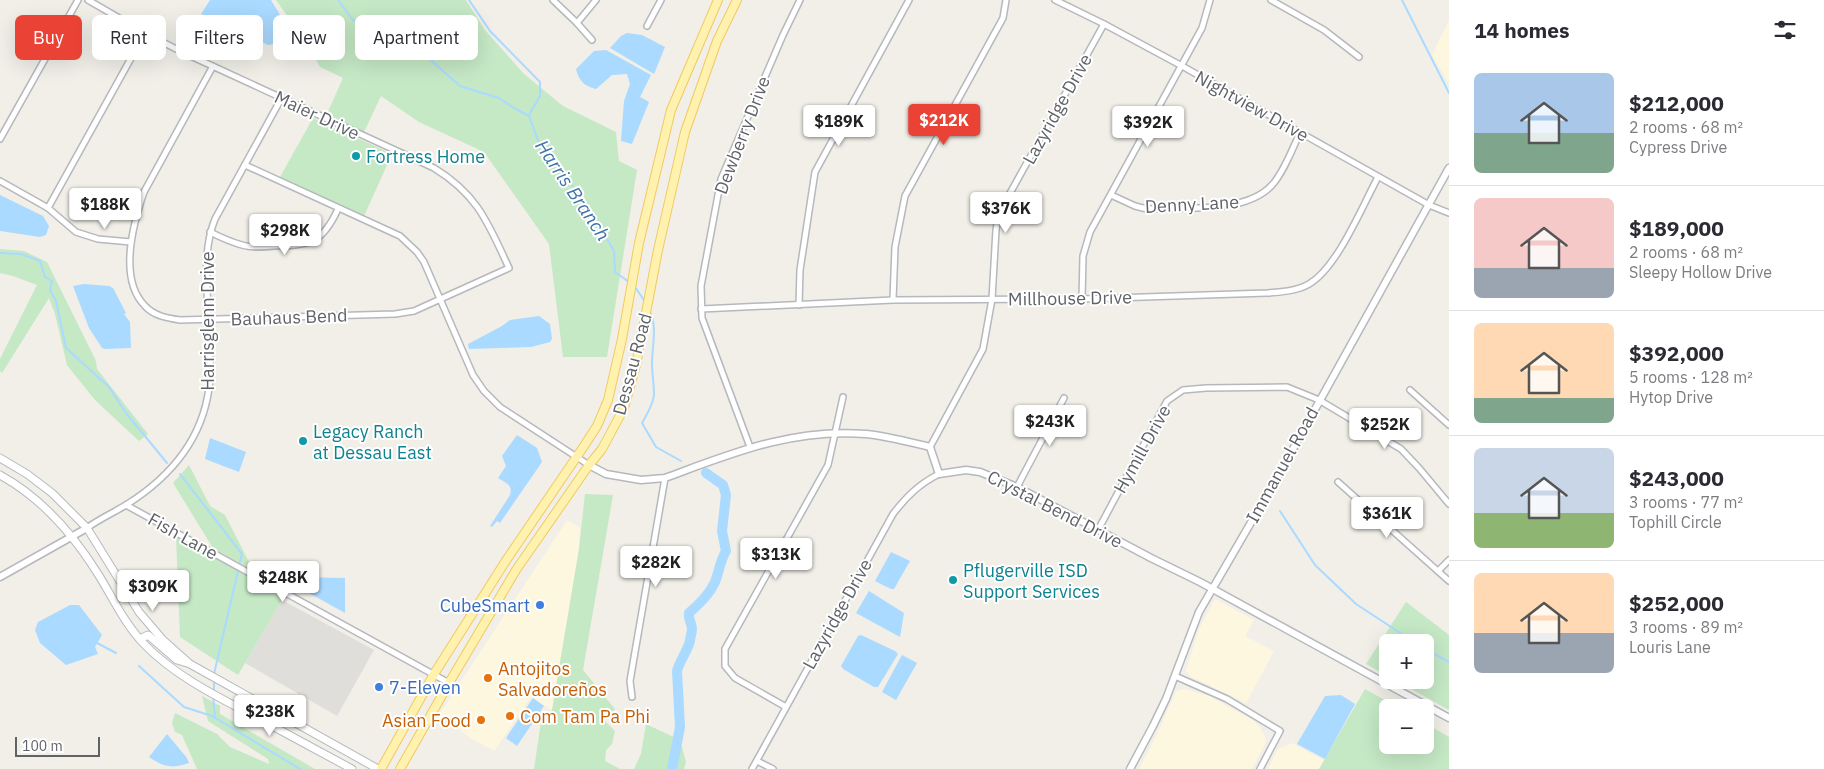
<!DOCTYPE html>
<meta charset="utf-8">
<style>
body{margin:0;font-family:"IBM Plex Sans",sans-serif;background:#f7f7f7;color:#2b2b33;height:100vh;display:flex;flex-direction:column;font-size:19px;white-space:nowrap}
*{box-sizing:border-box;margin:0}
p{font-size:16px;color:#7c7c81}
.icon{flex:none;width:28px;height:28px;fill:none;stroke:currentColor;stroke-width:2;stroke-linecap:round;stroke-linejoin:round}
.map{position:relative;flex:1;overflow:hidden}
.details{display:flex;flex-direction:column;background:#fff;width:375px}
.details>*{flex:none}
.guide{position:absolute;left:15px;top:15px;width:475px;height:45px;display:flex;gap:10px}
.fabs{position:absolute;left:1379px;top:634px;display:grid;gap:10px}
.fabs a{display:grid;place-items:center;width:55px;height:55px;border-radius:8px;background:#fff;box-shadow:0 5px 20px #0002;font-size:25px}
.scale{position:absolute;left:15px;bottom:12px;width:85px;box-sizing:border-box;padding-left:5px;border:2px solid #5f6368;border-top:0;font-size:14px;line-height:18px;white-space:nowrap;color:#5f6368;-webkit-text-stroke:4px #fff;paint-order:stroke}
.price{position:absolute;translate:-50% -42px;padding:0 11px;border-radius:5px;background:#fff;color:#222;font-size:16px;line-height:32px;filter:drop-shadow(0 1px 2px #0008)}
.price::after{content:'';position:absolute;left:50%;top:30px;width:15px;height:11px;margin-left:-8px;background:inherit;clip-path:polygon(0 0,100% 0,50% 100%)}
.price.current{background:#ea4335;color:#fff}
ul{padding:0;list-style:none}
li{display:flex;align-items:center;gap:15px;height:125px;padding:0 25px}
li+li{border-top:1px solid #e1e1e2}
li span{display:grid;place-items:center;flex:none;width:140px;height:100px;border-radius:8px;color:#555}
li>.icon{margin-inline-start:auto}
span .icon{width:60px;height:60px;fill:#fffc;stroke-width:1}
li b{font-size:21px}
h2{display:flex;justify-content:space-between;align-items:center;height:60px;padding:0 25px;font-size:21px}
.chip{padding:0 18px;border-radius:8px;background:#fff;box-shadow:0 5px 20px #0002;font-size:18px;line-height:45px}
.chip.current{background:#ea4335;color:#fff}
main{display:flex;flex:1;min-height:0}
.map>svg:first-child{display:block}
.commercial{fill:#fef7e0}
.industrial{fill:#e0deda}
.green{fill:#c5e8c5}
.water{fill:#aadaff}
.lines{fill:none;stroke-linecap:round;stroke-linejoin:round}
.stream{stroke:#aadaff;stroke-width:2}
.river{stroke:#aadaff;stroke-width:10}
.minor-casing{stroke:#b5b8bc;stroke-width:8}
.tertiary-casing{stroke:#b5b8bc;stroke-width:9}
.secondary-casing{stroke:#b6babf;stroke-width:9}
.primary-casing{stroke:#f2c960;stroke-width:10}
.minor{stroke:#fff;stroke-width:5}
.tertiary{stroke:#fff;stroke-width:6}
.secondary{stroke:#fff;stroke-width:7}
.primary{stroke:#fff2af;stroke-width:8}
.culture-dot{fill:#0f9aa8;stroke:#fff;stroke-width:2}
.shop-dot{fill:#3f7fe0;stroke:#fff;stroke-width:2}
.food-dot{fill:#e8710a;stroke:#fff;stroke-width:2}
.labels{text-anchor:middle;dominant-baseline:central;stroke-width:4;stroke-linejoin:round;paint-order:stroke}
.street-label{font-size:18px;fill:#5f6368;stroke:#fff}
.culture-label{font-size:18px;fill:#0d838f;stroke:#fff;text-anchor:start}
.shop-label{font-size:18px;fill:#366cbe;stroke:#fff;text-anchor:end}
.food-label{font-size:18px;fill:#c56008;stroke:#fff;text-anchor:start}
.water-label{font-size:19px;font-style:italic;fill:#4174aa;stroke:#fff}
</style>
<main>
<div class="map">
<svg width="1449" height="769" viewBox="0 0 1449 769">
<rect width="100%" height="100%" fill="#f1efe8"/>
<g class="commercial">
<polygon points="1449,21 1449,84 1432,55"/>
<polygon points="567,520 580,528 579,549 552,710 531,697 494,751 472,739 439,715"/>
<polygon points="1215,599 1254,620 1245,636 1274,651 1246,703 1190,676 1186,671 1199,629"/>
<polygon points="1185,689 1209,696 1251,719 1260,727 1266,739 1264,746 1252,769 1139,769 1157,735 1176,691"/>
<polygon points="1292,743 1325,761 1320,769 1268,769 1278,749"/>
</g>
<polygon class="industrial" points="282,600 374,650 337,716 245,663"/>
<g class="green">
<polygon points="276,0 466,0 485,30 524,74 563,106 616,132 619,161 637,170 607,357 563,357 549,244 484,152 419,122 381,96 364,132 327,114 343,78 320,67 310,48"/>
<polygon points="313,118 392,154 364,216 280,177"/>
<polygon points="0,249 24,251 47,262 96,361 97,369 148,434 139,441 95,400 67,365 55,314 49,298 2,373 0,371 0,359 37,285 13,276 0,273"/>
<polygon points="189,465 210,506 225,515 253,570 213,548 173,483"/>
<polygon points="585,494 613,495 583,670 615,709 604,720 615,731 612,744 606,750 605,761 620,769 534,769 541,722 552,710 579,549"/>
<polygon points="176,536 281,595 282,600 238,675 180,637"/>
<polygon points="1406,602 1449,635 1449,710 1395,680 1425,680 1425,642 1388,642 1387,676 1366,664"/>
<polygon points="1365,689 1397,707 1388,708 1388,745 1425,745 1425,723 1449,737 1449,769 1319,769"/>
<polygon points="202,696 220,706 220,714 315,769 197,769 182,735 175,732 172,723 175,713 217,734 230,747 269,764 268,759 208,721"/>
<polygon points="646,724 680,740 686,762 684,769 634,769 641,754"/>
</g>
<g class="water">
<polygon points="210,0 271,0 288,28 289,33 281,43 268,45 201,14"/>
<polygon points="627,33 642,35 665,47 654,74 610,48 621,36"/>
<path d="M606,50L651,75L640,97L649,102L632,144L621,141L624,101L630,84L627,74L612,75L596,89C584,86 579,81 576,69L594,51Z"/>
<polygon points="0,195 43,216 49,226 46,235 40,237 0,231"/>
<polygon points="84,284 109,286 113,288 126,313 124,314 130,322 131,348 105,349 102,348 89,328 73,286"/>
<polygon points="539,316 550,324 552,339 550,342 531,347 469,349 468,344 502,326 510,320"/>
<path d="M517,435L537,448L542,462L500,523L497,521L492,527L490,526L510,495C513,485 506,483 498,478L506,466L502,456Z"/>
<polygon points="210,438 246,452 239,472 205,459"/>
<polygon points="891,552 910,561 894,589 891,589 875,581"/>
<polygon points="295,577 345,578 345,613 293,584"/>
<polygon points="869,591 904,613 900,637 856,613"/>
<polygon points="70,605 79,605 102,635 95,647 98,654 66,665 40,643 35,630 38,622"/>
<polygon points="861,635 895,651 898,654 878,687 874,687 843,669 841,666 858,636"/>
<polygon points="902,655 917,663 896,700 882,692"/>
<polygon points="1341,695 1355,704 1325,759 1297,744 1325,696"/>
<polygon points="533,698 544,706 517,746 506,738"/>
<path d="M167,734L187,758L189,763C171,769 164,767 149,757Z"/>
</g>
<g class="lines">
<g class="stream">
<polyline points="338,0 353,20 369,30 396,27 409,41 460,86 499,98 514,108 529,116 539,143 587,205 614,251 615,272 629,282"/>
<polyline points="469,0 490,31 540,82 540,96 529,115"/>
<polyline points="1402,0 1449,93"/>
<polyline points="0,253 21,254 40,261 45,277 52,281 50,290 56,301 66,348 109,387 126,413 167,463"/>
<polyline points="635,287 646,303"/>
<path d="M649,310C658,325 652,346 652,363C652,374 654,384 654,395C653,405 647,414 642,423L656,447L681,461"/>
<polyline points="180,474 242,554 240,562"/>
<polyline points="1280,511 1315,565 1356,604 1414,642"/>
<polyline points="97,643 116,653"/>
<polyline points="1425,649 1449,662"/>
<polyline points="139,666 184,707 212,716 300,769"/>
<polyline points="214,674 238,571"/>
<polyline points="214,691 214,681"/>
<polyline points="213,696 215,718"/>
</g>
<path class="river" d="M672,769L680,727L677,671C680,660 687,652 690,641C690,637 692,633 692,629C692,623 688,620 689,613C699,604 709,595 715,582C719,572 720,561 726,551L722,531L726,495L723,485L706,473"/>
<g class="minor-casing">
<g id="minor">
<path d="M88,0L145,33L182,52L434,168C478,195 488,223 509,268L414,311L395,314L180,320C167,318 154,316 145,306C118,279 133,224 144,192L213,66"/>
<polyline points="553,0 577,23 592,40"/>
<polyline points="1055,0 1104,24 1182,66 1429,205 1449,213"/>
<polyline points="1271,0 1324,30 1359,57"/>
<polyline points="577,23 596,0"/>
<polyline points="647,26 661,0"/>
<polyline points="0,139 78,0"/>
<polyline points="245,165 400,236 417,252 424,262 473,375 484,391 500,407 589,465"/>
<polyline points="0,181 48,208 76,232 98,239 131,242"/>
<path d="M1111,195L1135,206L1147,209C1184,207 1246,214 1272,185C1284,172 1292,149 1300,133"/>
<polyline points="48,208 145,33"/>
<path d="M210,232C220,237 231,242 242,245C252,248 263,247 274,246C310,245 322,244 338,209"/>
<polyline points="1082,299 1083,256 1090,232 1202,28 1210,0"/>
<polyline points="893,300 895,247 905,196 1003,18 1006,0"/>
<polyline points="799,305 800,270 815,172 909,0"/>
<path d="M701,309L893,300L1082,299L1267,293C1281,292 1297,291 1309,284C1337,268 1362,207 1378,177"/>
<polyline points="1410,390 1449,425"/>
<polyline points="750,447 702,318 701,286 721,179 783,35 800,0"/>
<polyline points="930,447 983,349 992,299 996,230 998,217 1004,204 1104,24"/>
<polyline points="1338,482 1449,581"/>
<polyline points="1017,487 1064,398"/>
<polyline points="126,505 449,683"/>
<path d="M87,528C99,519 113,513 126,505C169,478 202,441 209,388C212,367 209,334 208,312C207,280 203,249 215,219L281,99"/>
<polyline points="1098,530 1167,401 1183,390 1206,388 1287,387 1319,400 1401,449 1419,468 1449,504"/>
<polyline points="1438,571 1449,560"/>
<polyline points="1175,676 1227,699 1280,731 1260,769"/>
<polyline points="632,697 630,681 665,478"/>
<polyline points="786,707 735,678 725,666 725,649 828,465 843,397"/>
<polyline points="757,761 773,769"/>
<path d="M752,769L893,514C906,497 919,484 939,474"/>
</g>
</g>
<g class="tertiary-casing">
<g id="tertiary">
<path d="M589,465L606,474L641,480L665,478C733,453 792,428 866,434C887,436 909,442 930,447L939,474L966,470L980,472L1017,487L1151,558L1200,582L1449,718"/>
<polyline points="0,577 87,528"/>
<polyline points="1130,769 1153,726 1166,699 1199,612 1278,476 1449,168"/>
</g>
</g>
<g class="secondary-casing">
<g id="secondary">
<polyline points="0,458 27,474 52,493 87,528 139,612 162,639 190,664 378,769"/>
<path d="M0,475C42,498 73,534 98,574C113,598 124,623 144,644C174,675 214,695 252,715C285,733 319,751 352,769"/>
<polyline points="140,639 148,635 177,660 187,663"/>
</g>
</g>
<g class="primary-casing">
<g id="primary">
<polyline points="381,769 434,674 507,559 584,446 597,426 608,400 622,339 639,243 671,110 718,0"/>
<polyline points="400,769 449,683 516,570 589,465 602,449 624,408 636,365 658,250 685,132 717,41 737,0"/>
</g>
</g>
<use href="#minor" class="minor"/>
<use href="#tertiary" class="tertiary"/>
<use href="#secondary" class="secondary"/>
<use href="#primary" class="primary"/>
</g>
<g class="culture-dot">
<circle cx="356" cy="156" r="5"/>
<circle cx="303" cy="441" r="5"/>
<circle cx="953" cy="580" r="5"/>
</g>
<g class="shop-dot">
<circle cx="540" cy="605" r="5"/>
<circle cx="379" cy="687" r="5"/>
</g>
<g class="food-dot">
<circle cx="488" cy="678" r="5"/>
<circle cx="510" cy="716" r="5"/>
<circle cx="481" cy="720" r="5"/>
</g>
<g class="labels">
<g class="street-label">
<text transform="translate(1252 106) rotate(29)">Nightview Drive</text>
<text transform="translate(1057 109) rotate(-61)">Lazyridge Drive</text>
<text transform="translate(317 115) rotate(25)">Maier Drive</text>
<text transform="translate(742 135) rotate(-69)">Dewberry Drive</text>
<text transform="translate(1192 204) rotate(-3)">Denny Lane</text>
<text transform="translate(1070 298) rotate(-1)">Millhouse Drive</text>
<text transform="translate(289 317) rotate(-2)">Bauhaus Bend</text>
<text transform="translate(207 321) rotate(-90)">Harrisglenn Drive</text>
<text transform="translate(632 364) rotate(-75)">Dessau Road</text>
<text transform="translate(1142 449) rotate(-61)">Hymill Drive</text>
<text transform="translate(1282 465) rotate(-61)">Immanuel Road</text>
<text transform="translate(1055 509) rotate(27)">Crystal Bend Drive</text>
<text transform="translate(183 536) rotate(29)">Fish Lane</text>
<text transform="translate(837 614) rotate(-61)">Lazyridge Drive</text>
</g>
<g class="culture-label">
<text x="366" y="156">Fortress Home</text>
<text x="313" y="431">Legacy Ranch<tspan x="313" dy="21">at Dessau East</tspan></text>
<text x="963" y="570">Pflugerville ISD<tspan x="963" dy="21">Support Services</tspan></text>
</g>
<g class="shop-label">
<text x="530" y="605">CubeSmart</text>
<text x="389" y="687" text-anchor="start">7-Eleven</text>
</g>
<g class="food-label">
<text x="498" y="668">Antojitos<tspan x="498" dy="21">Salvadoreños</tspan></text>
<text x="520" y="716">Com Tam Pa Phi</text>
<text x="471" y="720" text-anchor="end">Asian Food</text>
</g>
<g class="water-label">
<text transform="translate(573 190) rotate(56)">Harris Branch</text>
</g>
</g>
</svg>
<div class="fabs">
<a>+</a>
<a>−</a>
</div>
<div class="scale">100 m</div>
<b class="price current" style="left:944px;top:146px">$212K</b>
<b class="price" style="left:839px;top:147px">$189K</b>
<b class="price" style="left:1148px;top:148px">$392K</b>
<b class="price" style="left:105px;top:230px">$188K</b>
<b class="price" style="left:1006px;top:234px">$376K</b>
<b class="price" style="left:285px;top:256px">$298K</b>
<b class="price" style="left:1050px;top:447px">$243K</b>
<b class="price" style="left:1385px;top:450px">$252K</b>
<b class="price" style="left:1387px;top:539px">$361K</b>
<b class="price" style="left:776px;top:580px">$313K</b>
<b class="price" style="left:656px;top:588px">$282K</b>
<b class="price" style="left:283px;top:603px">$248K</b>
<b class="price" style="left:153px;top:612px">$309K</b>
<b class="price" style="left:270px;top:737px">$238K</b>
<div class="guide">
<a class="chip current">Buy</a>
<a class="chip">Rent</a>
<a class="chip">Filters</a>
<a class="chip">New</a>
<a class="chip">Apartment</a>
</div>
</div>
<section class="details">
<h2>14 homes<svg class="icon" aria-label="filters" viewBox="0 0 24 24"><path d="M4 7h16M4 17h16"/><circle cx="9" cy="7" r="2"/><circle cx="15" cy="17" r="2"/></svg></h2>
<ul>
<li><span style="background:linear-gradient(#a9c7e8 60%,#7fa58c 0)"><svg class="icon" aria-label="home" viewBox="0 0 24 24"><path d="M3 11l9-7 9 7M6 9v11h12V9"/></svg></span><div><b>$212,000</b><p>2 rooms · 68 m²</p><p>Cypress Drive</p></div></li>
<li><span style="background:linear-gradient(#f6c9c9 70%,#9aa5b1 0)"><svg class="icon" aria-label="home" viewBox="0 0 24 24"><path d="M3 11l9-7 9 7M6 9v11h12V9"/></svg></span><div><b>$189,000</b><p>2 rooms · 68 m²</p><p>Sleepy Hollow Drive</p></div></li>
<li><span style="background:linear-gradient(#ffd9b3 75%,#7fa58c 0)"><svg class="icon" aria-label="home" viewBox="0 0 24 24"><path d="M3 11l9-7 9 7M6 9v11h12V9"/></svg></span><div><b>$392,000</b><p>5 rooms · 128 m²</p><p>Hytop Drive</p></div></li>
<li><span style="background:linear-gradient(#c9d6e8 65%,#8fb573 0)"><svg class="icon" aria-label="home" viewBox="0 0 24 24"><path d="M3 11l9-7 9 7M6 9v11h12V9"/></svg></span><div><b>$243,000</b><p>3 rooms · 77 m²</p><p>Tophill Circle</p></div></li>
<li><span style="background:linear-gradient(#ffd9b3 60%,#9aa5b1 0)"><svg class="icon" aria-label="home" viewBox="0 0 24 24"><path d="M3 11l9-7 9 7M6 9v11h12V9"/></svg></span><div><b>$252,000</b><p>3 rooms · 89 m²</p><p>Louris Lane</p></div></li>
</ul>
</section>
</main>
